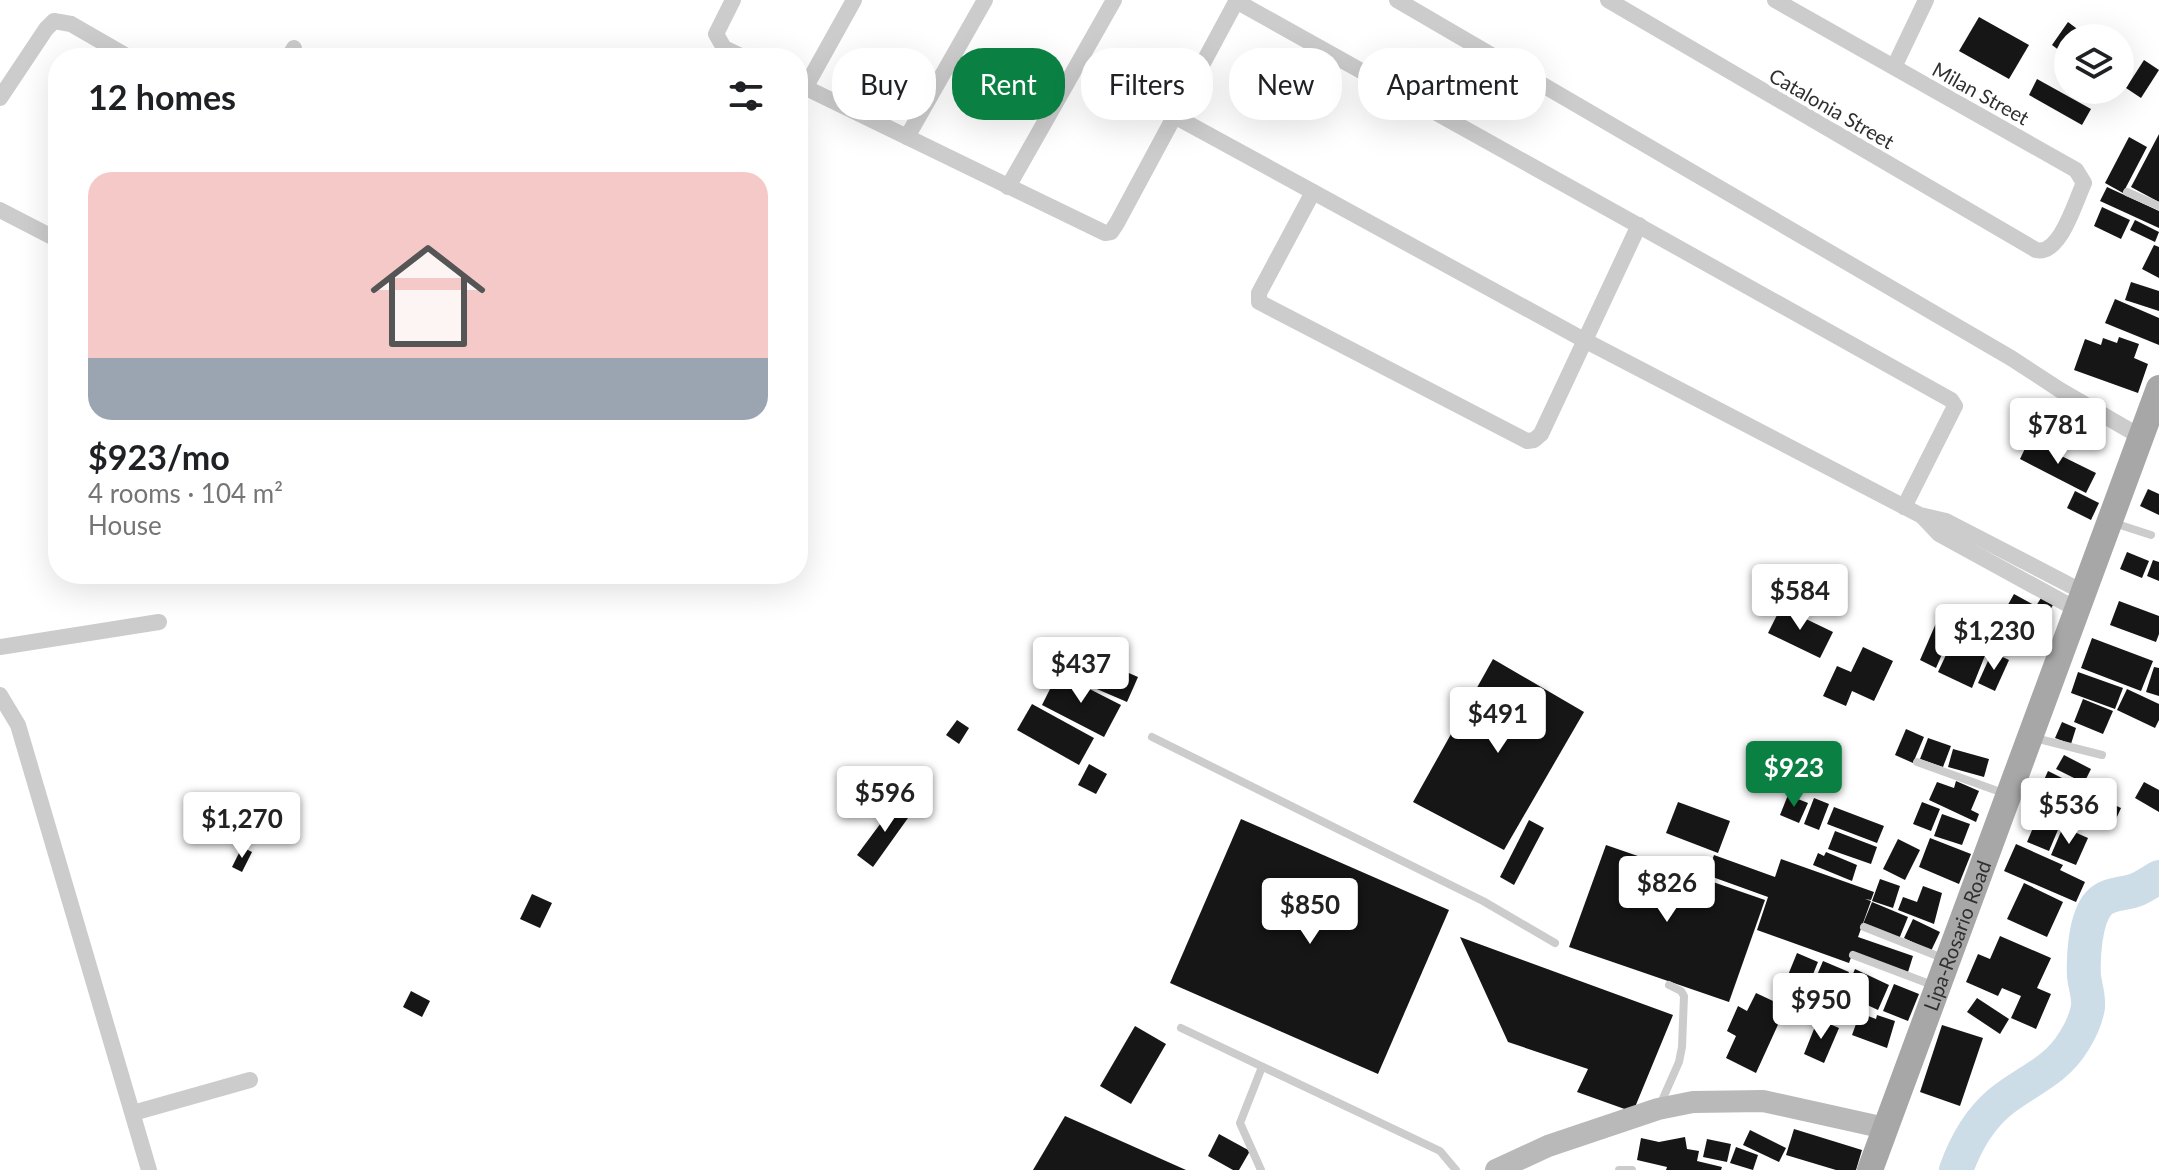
<!DOCTYPE html>
<meta charset="utf-8">
<style>
body{margin:0;font-family:Lato,sans-serif;background:#f6f6f6;color:#202124;height:100vh;display:flex;flex-direction:column;font-size:30px;white-space:nowrap}
*{box-sizing:border-box;margin:0}
p{font-size:26px;color:#757577}
.icon{flex:none;width:44px;height:44px;fill:none;stroke:currentColor;stroke-width:2;stroke-linecap:round;stroke-linejoin:round}
.map{position:relative;flex:1;overflow:hidden}
.sheet{position:absolute;left:48px;top:48px;width:760px;height:536px;display:flex;flex-direction:column;background:#fff;border-radius:32px;box-shadow:0 8px 32px #0002}
.sheet>*{flex:none}
.banner{position:absolute;left:832px;top:48px;width:760px;height:72px;display:flex;gap:16px}
.tools{position:absolute;left:2054px;top:24px;display:grid;gap:16px}
.tools a{display:grid;place-items:center;width:80px;height:80px;border-radius:50%;background:#fff;box-shadow:0 8px 32px #0002;font-size:40px}
.price{position:absolute;translate:-50% -68px;padding:0 18px;border-radius:8px;background:#fff;color:#222;font-size:26px;line-height:52px;filter:drop-shadow(0 2px 4px #0008)}
.price::after{content:'';position:absolute;left:50%;top:48px;width:24px;height:18px;margin-left:-12px;background:inherit;clip-path:polygon(0 0,100% 0,50% 100%)}
.price.selected{background:#0b8043;color:#fff}
ul{padding:0;list-style:none}
li{display:grid;align-content:center;gap:16px;height:424px;padding:0 40px}
li span{display:grid;place-items:center;height:248px;border-radius:24px;color:#555}
li>.icon{margin-inline-start:auto}
span .icon{width:144px;height:144px;fill:#fffc;stroke-width:1}
li b{font-size:34px}
h2{display:flex;justify-content:space-between;align-items:center;height:96px;padding:0 40px;font-size:34px}
.pill{padding:0 28px;border-radius:32px;background:#fff;box-shadow:0 8px 32px #0002;font-size:28px;line-height:72px}
.pill.selected{background:#0b8043;color:#fff}
.map>svg:first-child{display:block}
.lines{fill:none;stroke-linecap:round;stroke-linejoin:round}
.river{stroke:#cddde8;stroke-width:34}
.building{fill:#161616}
.lane{stroke:#ccc;stroke-width:8}
.street{stroke:#ccc;stroke-width:16}
.secondary{stroke:#b9b9b9;stroke-width:22}
.primary{stroke:#a7a7a7;stroke-width:26}
.labels{text-anchor:middle;dominant-baseline:central;stroke-width:8;stroke-linejoin:round;paint-order:stroke}
.street-label{font-size:20px;fill:#2f2f2f;stroke:#fff}
</style>
<div class="map">
<svg width="2159" height="1170" viewBox="0 0 2159 1170">
<rect width="100%" height="100%" fill="#fff"/>
<g class="lines">
<path class="river" d="M1956,1170C1965,1145 1979,1120 1999,1103C2025,1081 2055,1073 2074,1041C2081,1030 2086,1019 2088,1007C2089,996 2085,986 2084,976C2083,957 2085,920 2098,904C2108,892 2125,895 2138,889C2145,886 2152,881 2159,877"/>
</g>
<g class="building">
<polygon points="1979,17 2029,45 2009,79 1959,51"/>
<polygon points="2068,22 2084,34 2080,38 2068,38 2068,57 2052,45"/>
<polygon points="2144,60 2159,70 2141,98 2126,88"/>
<polygon points="2037,79 2091,109 2082,125 2029,95"/>
<polygon points="2159,134 2159,202 2131,187"/>
<polygon points="2129,137 2147,147 2123,193 2105,183"/>
<polygon points="2107,187 2159,211 2159,228 2100,201"/>
<polygon points="2102,207 2130,220 2121,239 2094,226"/>
<polygon points="2135,220 2159,232 2155,242 2130,230"/>
<polygon points="2154,245 2159,247 2159,278 2142,269"/>
<polygon points="2131,282 2159,291 2159,311 2125,300"/>
<polygon points="2115,299 2159,318 2159,345 2105,323"/>
<polygon points="2119,337 2139,344 2134,358 2148,364 2138,393 2074,370 2085,339 2101,345 2103,338 2117,343"/>
<polygon points="2029,440 2096,473 2086,493 2020,459"/>
<polygon points="2148,489 2159,494 2159,515 2140,506"/>
<polygon points="2075,491 2099,503 2091,520 2067,508"/>
<polygon points="2127,552 2149,561 2142,578 2120,569"/>
<polygon points="2153,560 2159,562 2159,581 2147,576"/>
<polygon points="2014,594 2036,606 2041,598 2053,605 2048,613 2052,615 2038,639 2001,617"/>
<polygon points="2119,601 2159,616 2159,634 2156,642 2110,625"/>
<polygon points="1781,607 1833,632 1820,658 1768,633"/>
<polygon points="1937,621 1953,629 1936,668 1920,660"/>
<polygon points="1965,636 1988,648 1972,688 1938,672 1952,642 1960,646"/>
<polygon points="2092,638 2153,661 2141,691 2081,668"/>
<polygon points="1863,647 1893,661 1874,701 1852,691 1846,706 1823,696 1837,666 1851,672"/>
<polygon points="1080,652 1138,677 1127,702 1069,677"/>
<polygon points="1992,652 2009,660 1995,691 1978,683"/>
<polygon points="1493,659 1584,712 1504,850 1413,802"/>
<polygon points="2154,667 2159,668 2159,696 2146,692"/>
<polygon points="2078,672 2123,688 2115,709 2071,693"/>
<polygon points="1058,673 1121,705 1104,737 1042,705"/>
<polygon points="2127,689 2159,704 2159,720 2155,728 2117,710"/>
<polygon points="2083,699 2113,711 2103,734 2074,722"/>
<polygon points="1032,704 1094,738 1079,765 1017,730"/>
<polygon points="957,720 969,728 959,744 946,735"/>
<polygon points="2062,722 2076,728 2071,744 2055,738"/>
<polygon points="1906,729 1924,737 1913,763 1895,755"/>
<polygon points="1928,738 1951,746 1943,767 1920,759"/>
<polygon points="1953,749 1989,759 1984,777 1948,767"/>
<polygon points="2064,755 2091,769 2084,783 2056,769"/>
<polygon points="1089,764 1107,774 1096,794 1078,785"/>
<polygon points="2048,771 2088,791 2072,827 2041,811 2044,805 2040,803 2044,794 2039,791"/>
<polygon points="1956,781 1979,791 1971,810 1979,814 1976,822 1929,800 1937,782 1954,788"/>
<polygon points="2144,782 2159,790 2159,812 2135,798"/>
<polygon points="1788,795 1808,803 1799,823 1780,815"/>
<polygon points="2093,795 2121,808 2112,828 2084,814"/>
<polygon points="1814,798 1829,804 1819,830 1804,824"/>
<polygon points="898,800 913,811 873,867 857,855"/>
<polygon points="1678,802 1730,821 1718,853 1666,833"/>
<polygon points="1922,802 1940,809 1931,831 1913,824"/>
<polygon points="1834,807 1884,826 1877,843 1827,824"/>
<polygon points="1942,814 1970,824 1962,845 1934,836"/>
<polygon points="2038,816 2060,825 2049,851 2027,842"/>
<polygon points="1241,819 1449,910 1378,1074 1170,983"/>
<polygon points="1529,820 1544,828 1514,885 1500,877"/>
<polygon points="2063,827 2088,838 2076,865 2051,855"/>
<polygon points="1835,831 1877,847 1871,864 1828,849"/>
<polygon points="1930,838 1971,854 1959,884 1919,867"/>
<polygon points="1898,839 1920,850 1905,880 1883,869"/>
<polygon points="2016,844 2063,865 2060,870 2085,882 2076,902 2004,871"/>
<polygon points="1606,845 1765,900 1729,1002 1569,947"/>
<polygon points="242,847 252,852 242,872 232,867"/>
<polygon points="1826,852 1857,865 1852,881 1813,865 1818,853 1824,856"/>
<polygon points="1714,855 1775,877 1781,859 1874,892 1871,900 1865,899 1871,901 1858,937 1913,956 1908,972 1853,952 1849,963 1757,930 1768,897 1707,875"/>
<polygon points="1880,879 1900,886 1893,908 1872,901"/>
<polygon points="2024,883 2063,902 2047,937 2007,919"/>
<polygon points="1923,886 1942,893 1934,924 1898,910 1903,897 1917,902"/>
<polygon points="532,894 552,903 540,928 520,919"/>
<polygon points="1872,902 1908,917 1899,939 1863,924"/>
<polygon points="1913,919 1940,932 1931,951 1904,938"/>
<polygon points="2000,936 2051,958 2037,988 2051,994 2036,1029 2011,1018 2021,996 2002,988 1998,996 1966,982 1978,954 1990,959"/>
<polygon points="1460,937 1673,1015 1633,1112 1577,1092 1588,1069 1508,1042"/>
<polygon points="1797,953 1818,962 1807,989 1786,980"/>
<polygon points="1823,961 1849,972 1838,998 1812,987"/>
<polygon points="1855,969 1889,985 1878,1010 1850,997 1853,990 1847,988"/>
<polygon points="1894,984 1919,994 1908,1021 1883,1011"/>
<polygon points="411,991 430,1001 422,1017 403,1007"/>
<polygon points="1756,993 1786,1007 1756,1073 1726,1058 1736,1036 1727,1031 1738,1006 1747,1011"/>
<polygon points="1977,998 2009,1019 2000,1034 1967,1012"/>
<polygon points="1860,1013 1876,1019 1877,1015 1895,1021 1887,1048 1852,1035"/>
<polygon points="1818,1019 1839,1028 1824,1063 1804,1054"/>
<polygon points="1942,1025 1983,1038 1960,1106 1920,1092"/>
<polygon points="1135,1026 1166,1044 1131,1104 1100,1086"/>
<polygon points="1065,1116 1186,1170 1033,1170"/>
<polygon points="1794,1129 1862,1150 1856,1170 1836,1170 1786,1155"/>
<polygon points="1750,1130 1786,1148 1779,1162 1743,1145"/>
<polygon points="1219,1134 1250,1151 1239,1170 1233,1170 1208,1156"/>
<polygon points="1685,1137 1687,1149 1699,1151 1697,1161 1722,1167 1721,1170 1666,1170 1667,1167 1637,1160 1641,1138 1659,1142"/>
<polygon points="1707,1139 1731,1144 1727,1162 1703,1157"/>
<polygon points="1736,1147 1758,1155 1753,1170 1730,1163"/>
</g>
<g class="lines">
<g class="lane">
<polyline points="2127,192 2159,206"/>
<polyline points="2114,523 2151,535"/>
<polyline points="1152,737 1483,901 1555,943"/>
<polyline points="2035,738 2102,755"/>
<polyline points="1917,762 2006,794"/>
<polyline points="1864,927 1945,959"/>
<polyline points="1853,955 1935,986"/>
<polyline points="1181,1028 1440,1151 1456,1170"/>
<polyline points="1660,1105 1679,1062 1682,1047 1684,996 1681,991 1669,985"/>
<polyline points="1261,1170 1240,1123 1262,1067"/>
<polyline points="1619,1170 1632,1170"/>
</g>
<g class="street">
<polyline points="733,0 716,34 724,48 745,58"/>
<polyline points="1397,0 2011,358 2060,390 2141,437"/>
<path d="M1608,0L2036,250C2060,256 2075,202 2084,183L2076,170L1775,0"/>
<polyline points="1236,1 1951,400 1955,406 1904,507"/>
<polyline points="288,58 294,48"/>
<polyline points="1894,67 1926,0"/>
<polyline points="798,84 1105,233 1111,232 1117,223 1237,0"/>
<polyline points="805,88 854,0"/>
<polyline points="0,98 46,29 54,21 71,24 130,58"/>
<polyline points="1176,117 1584,340 1920,515 1946,521 2083,592"/>
<polyline points="907,137 985,0"/>
<polyline points="1008,187 1114,0"/>
<polyline points="1313,192 1259,293 1259,302 1527,441 1534,440 1541,434 1639,225"/>
<polyline points="0,210 58,240"/>
<polyline points="1922,516 1939,534 2076,609"/>
<polyline points="0,647 159,622"/>
<polyline points="0,695 18,725 149,1170"/>
<polyline points="133,1113 250,1080"/>
</g>
<polyline class="secondary" points="1496,1170 1548,1146 1658,1109 1693,1102 1763,1101 1885,1128"/>
<path class="primary" id="s1" d="M1870,1170L2159,388"/>
</g>
<g class="labels">
<g class="street-label">
<text transform="translate(1981 93) rotate(29)">Milan Street</text>
<text transform="translate(1832 108) rotate(30)">Catalonia Street</text>
<text stroke="none"><textPath href="#s1" startOffset="250">Lipa-Rosario Road</textPath></text>
</g>
</g>
</svg>
<div class="tools">
<a><svg class="icon" aria-label="layers" viewBox="0 0 24 24"><path d="M12 4l9 5-9 5-9-5zM3 14l9 5 9-5"/></svg></a>
</div>
<b class="price" style="left:2058px;top:466px">$781</b>
<b class="price" style="left:1800px;top:632px">$584</b>
<b class="price" style="left:1994px;top:672px">$1,230</b>
<b class="price" style="left:1081px;top:705px">$437</b>
<b class="price" style="left:1498px;top:755px">$491</b>
<b class="price selected" style="left:1794px;top:809px">$923</b>
<b class="price" style="left:885px;top:834px">$596</b>
<b class="price" style="left:2069px;top:846px">$536</b>
<b class="price" style="left:242px;top:860px">$1,270</b>
<b class="price" style="left:1667px;top:924px">$826</b>
<b class="price" style="left:1310px;top:946px">$850</b>
<b class="price" style="left:1821px;top:1041px">$950</b>
<div class="banner">
<a class="pill">Buy</a>
<a class="pill selected">Rent</a>
<a class="pill">Filters</a>
<a class="pill">New</a>
<a class="pill">Apartment</a>
</div>
<section class="sheet">
<h2>12 homes<svg class="icon" aria-label="filters" viewBox="0 0 24 24"><path d="M4 7h16M4 17h16"/><circle cx="9" cy="7" r="2"/><circle cx="15" cy="17" r="2"/></svg></h2>
<ul>
<li><span style="background:linear-gradient(#f6c9c9 75%,#9aa5b1 0)"><svg class="icon" aria-label="home" viewBox="0 0 24 24"><path d="M3 11l9-7 9 7M6 9v11h12V9"/></svg></span><div><b>$923/mo</b><p>4 rooms · 104 m²</p><p>House</p></div></li>
</ul>
</section>
</div>
